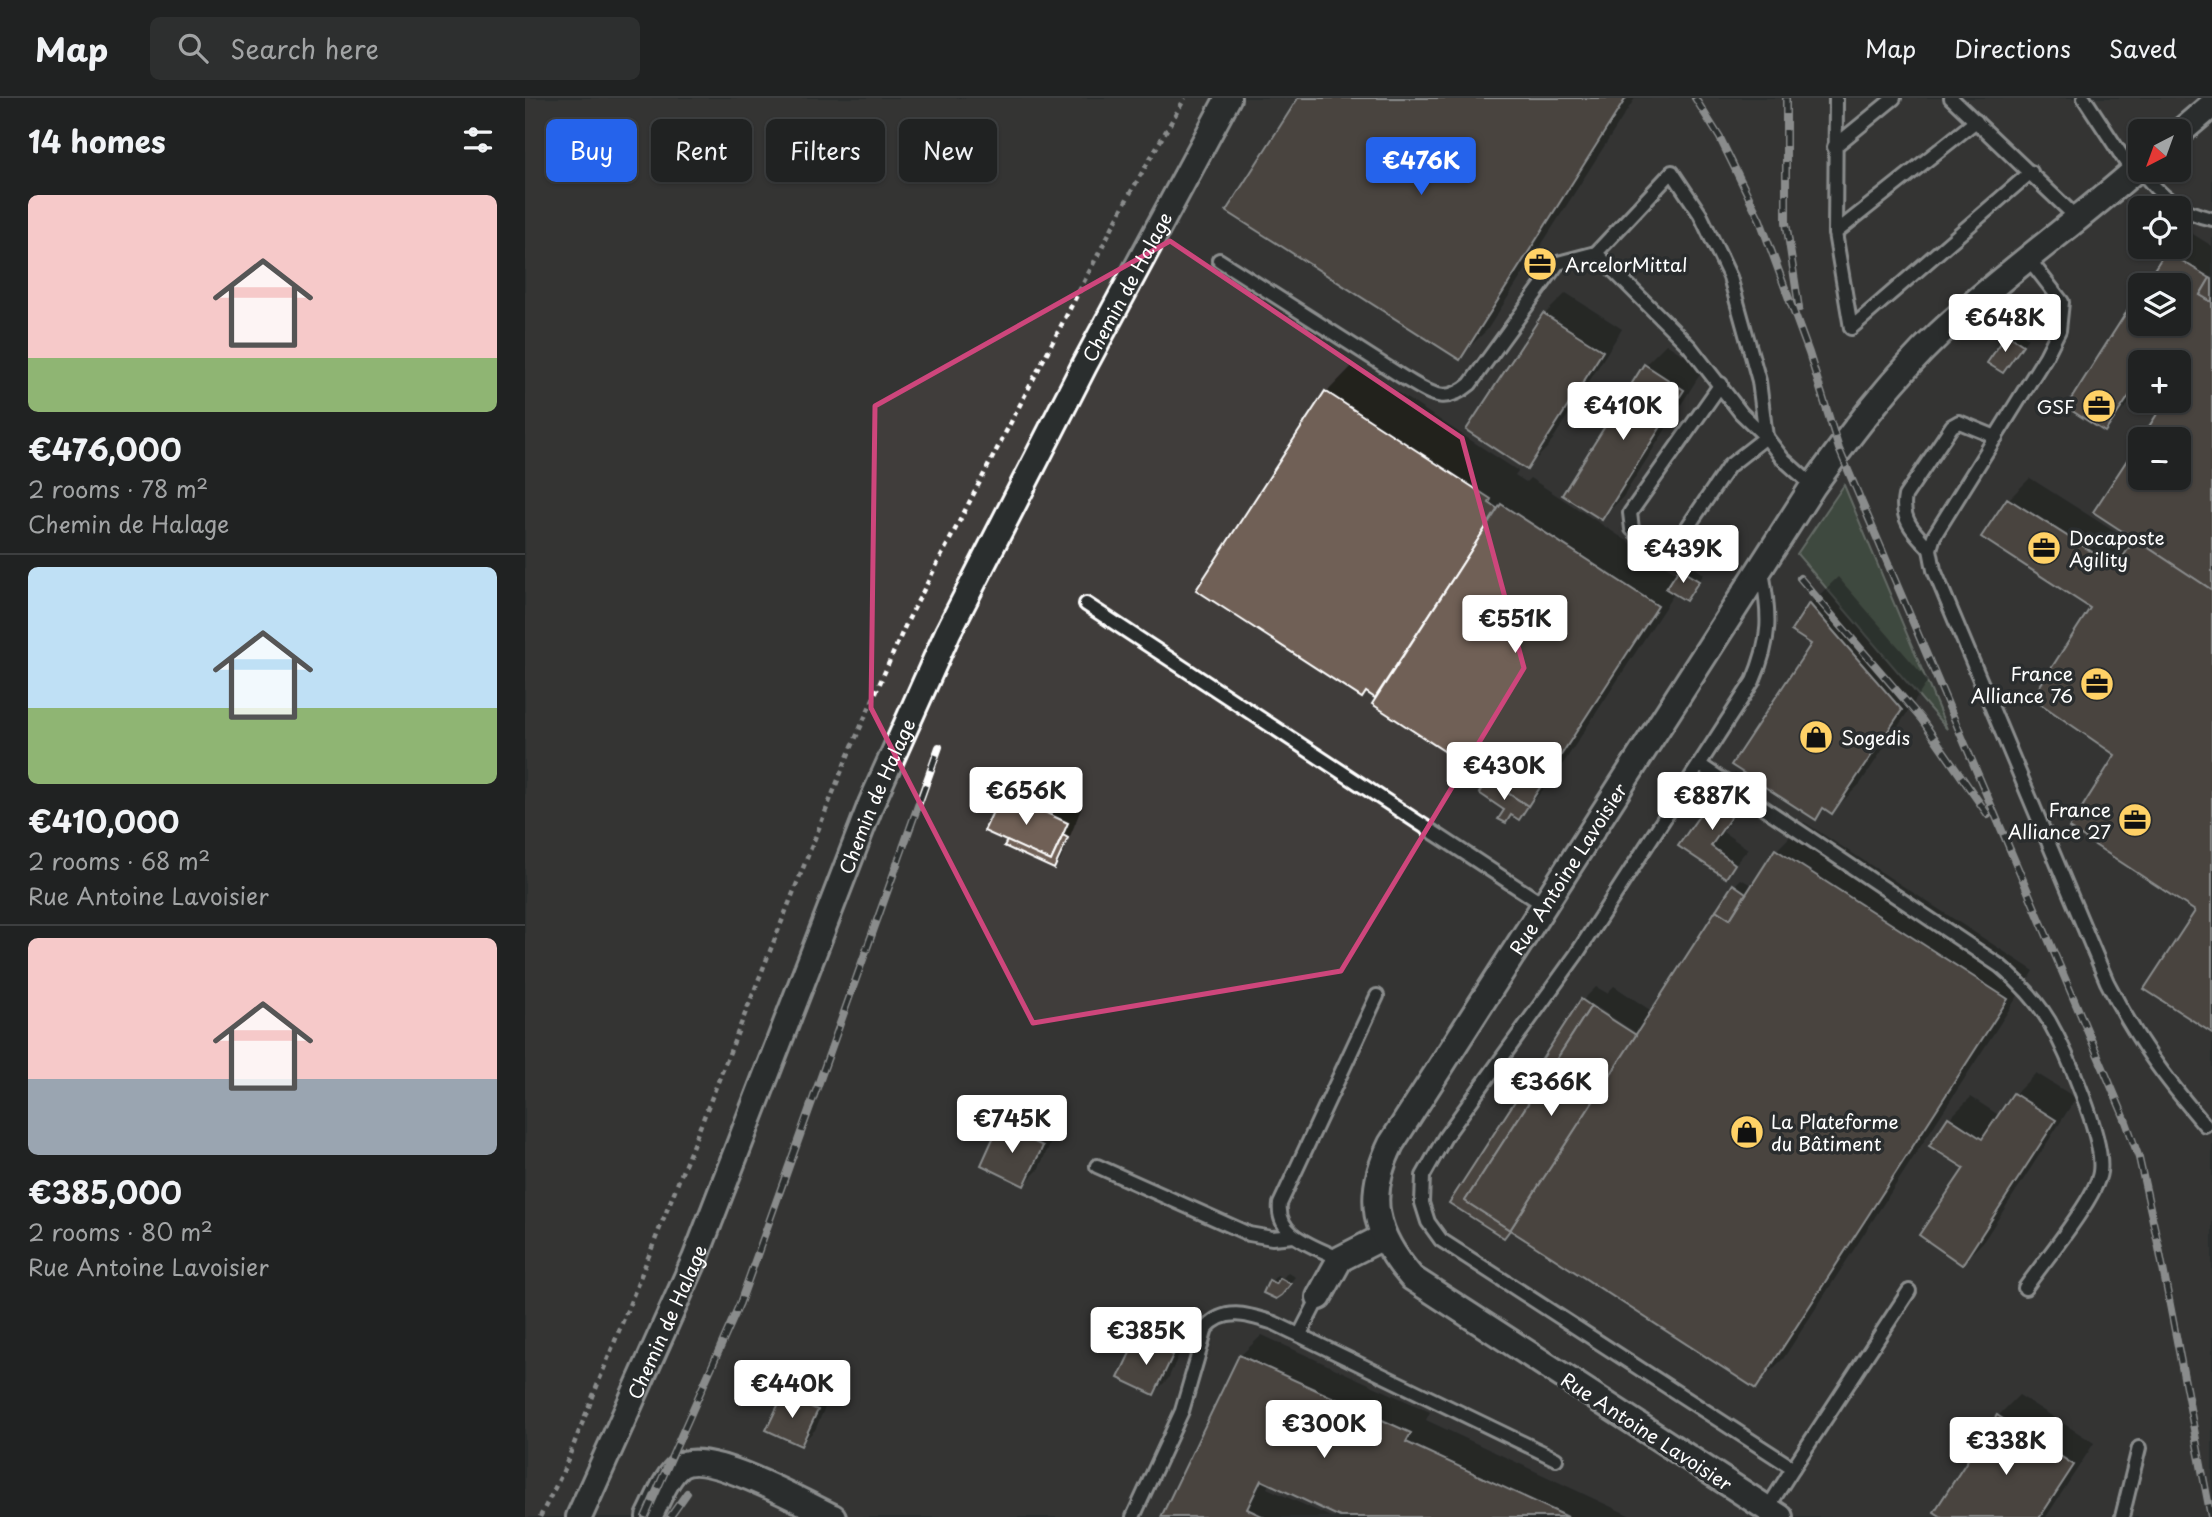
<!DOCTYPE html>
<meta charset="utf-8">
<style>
body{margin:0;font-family:"Playpen Sans",sans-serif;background:#2d2f2f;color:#f1f3f6;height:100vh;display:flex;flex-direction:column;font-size:26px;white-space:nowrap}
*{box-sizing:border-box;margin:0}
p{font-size:23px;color:#a2a4a5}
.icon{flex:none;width:38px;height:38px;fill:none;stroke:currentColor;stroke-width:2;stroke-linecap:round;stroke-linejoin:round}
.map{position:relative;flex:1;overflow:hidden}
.sheet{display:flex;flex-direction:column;background:#202222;width:525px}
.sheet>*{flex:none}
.guide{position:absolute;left:21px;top:21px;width:665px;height:63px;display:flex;gap:14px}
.needle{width:46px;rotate:221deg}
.controls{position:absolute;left:1603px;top:21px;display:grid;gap:14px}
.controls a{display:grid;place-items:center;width:63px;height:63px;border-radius:10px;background:#202222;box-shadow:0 2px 5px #0004,0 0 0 2px #3d3f40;font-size:35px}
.price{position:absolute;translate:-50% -60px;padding:0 16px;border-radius:7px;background:#fff;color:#222;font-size:23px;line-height:46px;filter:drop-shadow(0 2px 4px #0008)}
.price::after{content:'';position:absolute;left:50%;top:42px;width:21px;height:16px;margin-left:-10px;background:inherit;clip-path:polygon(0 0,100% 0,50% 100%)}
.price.active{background:#2563eb;color:#fff}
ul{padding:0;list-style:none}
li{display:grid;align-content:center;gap:14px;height:371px;padding:0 28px}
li+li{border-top:2px solid #3d3f40}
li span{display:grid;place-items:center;height:217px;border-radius:10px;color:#555}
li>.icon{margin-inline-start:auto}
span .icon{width:126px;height:126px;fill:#fffc;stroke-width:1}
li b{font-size:30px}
h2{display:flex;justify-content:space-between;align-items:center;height:84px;padding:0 28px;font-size:30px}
.chip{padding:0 24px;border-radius:10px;background:#202222;box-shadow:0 2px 5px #0004,0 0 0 2px #3d3f40;font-size:24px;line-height:63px}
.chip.active{background:#2563eb;color:#fff}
header{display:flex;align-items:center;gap:42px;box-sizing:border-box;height:98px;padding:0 35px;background:#202222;border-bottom:2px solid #3d3f40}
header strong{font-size:33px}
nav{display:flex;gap:38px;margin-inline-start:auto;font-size:24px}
.search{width:490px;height:63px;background:#2d2f2f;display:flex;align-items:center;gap:18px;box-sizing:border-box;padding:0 24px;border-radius:10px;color:#a2a4a5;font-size:26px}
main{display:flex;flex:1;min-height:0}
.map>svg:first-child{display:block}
.built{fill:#3f3c3a;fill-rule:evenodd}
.green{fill:#586b55;stroke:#acb5aa;stroke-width:2}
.shadow{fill:#0007;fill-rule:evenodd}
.building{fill:#706056;stroke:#fff;stroke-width:2;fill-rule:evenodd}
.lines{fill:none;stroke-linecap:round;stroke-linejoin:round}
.lane-casing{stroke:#fff;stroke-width:18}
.street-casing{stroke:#fff;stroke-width:30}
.path{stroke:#fff;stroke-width:4.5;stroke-dasharray:5 5;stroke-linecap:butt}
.lane{stroke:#2a2d2e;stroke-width:12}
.street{stroke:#2a2d2e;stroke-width:24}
.rail-casing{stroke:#fff;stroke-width:8}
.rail{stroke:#2a2d2e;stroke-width:5;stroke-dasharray:16;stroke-linecap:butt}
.marked{fill:none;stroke:#ce467c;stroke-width:5;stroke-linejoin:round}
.labels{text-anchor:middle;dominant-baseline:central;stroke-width:7;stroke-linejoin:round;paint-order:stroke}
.poi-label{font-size:19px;fill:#fff;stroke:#2a2d2e;text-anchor:start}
.street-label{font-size:19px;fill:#fff;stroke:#2a2d2e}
</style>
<header>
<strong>Map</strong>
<div class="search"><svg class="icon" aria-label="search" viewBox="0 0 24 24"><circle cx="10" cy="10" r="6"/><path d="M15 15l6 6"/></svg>Search here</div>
<nav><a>Map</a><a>Directions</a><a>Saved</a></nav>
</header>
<main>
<section class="sheet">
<h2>14 homes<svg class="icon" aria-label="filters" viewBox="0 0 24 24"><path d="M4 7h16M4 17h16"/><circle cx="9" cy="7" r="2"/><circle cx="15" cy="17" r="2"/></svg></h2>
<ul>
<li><span style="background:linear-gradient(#f6c9c9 75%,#8fb573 0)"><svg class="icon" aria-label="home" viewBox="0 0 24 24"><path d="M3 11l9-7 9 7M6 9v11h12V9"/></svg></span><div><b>€476,000</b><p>2 rooms · 78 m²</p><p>Chemin de Halage</p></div></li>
<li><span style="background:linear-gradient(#bfe0f5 65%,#8fb573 0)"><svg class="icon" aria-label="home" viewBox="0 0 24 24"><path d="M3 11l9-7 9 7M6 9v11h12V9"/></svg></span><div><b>€410,000</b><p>2 rooms · 68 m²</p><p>Rue Antoine Lavoisier</p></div></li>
<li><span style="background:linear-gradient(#f6c9c9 65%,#9aa5b1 0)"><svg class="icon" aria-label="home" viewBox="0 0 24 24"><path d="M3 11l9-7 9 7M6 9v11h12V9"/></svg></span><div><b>€385,000</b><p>2 rooms · 80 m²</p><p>Rue Antoine Lavoisier</p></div></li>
</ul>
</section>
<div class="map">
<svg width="1687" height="1419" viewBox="0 0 1687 1419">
<rect width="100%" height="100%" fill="#2a2d2e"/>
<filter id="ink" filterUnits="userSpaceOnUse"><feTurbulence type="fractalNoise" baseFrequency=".0143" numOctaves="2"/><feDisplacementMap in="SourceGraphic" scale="14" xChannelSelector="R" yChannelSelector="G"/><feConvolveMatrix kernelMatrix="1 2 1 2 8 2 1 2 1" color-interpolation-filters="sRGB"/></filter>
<g filter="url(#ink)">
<path class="built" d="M0,0H1687V1419H0ZM1615,33H1654V72H1615ZM1615,110H1654V149H1615ZM1615,187H1654V226H1615ZM1615,264H1654V303H1615ZM1615,341H1654V380H1615Z"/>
<polygon class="green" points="1319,387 1422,631 1272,456"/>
<g class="shadow">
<polygon points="775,0 1110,0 962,232 934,259"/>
<polygon points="1663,133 1687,148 1687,933 1673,812 1592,657 1567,509 1484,401 1505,380 1609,446 1613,441 1570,414 1615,344 1615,380 1654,380 1654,341 1617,341 1638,309 1629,303 1654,303 1654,264 1615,264 1615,293 1580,332 1544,308 1615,196 1615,226 1654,226 1654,187 1621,187 1642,154 1648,149 1654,149 1654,143"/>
<polygon points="1041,195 1097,231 1023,349 1002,370 943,331 1020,216"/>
<polygon points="1490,231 1503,240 1478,273 1483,237"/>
<polygon points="1141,246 1179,270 1098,399 1077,420 1120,267"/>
<polygon points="829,266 993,373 990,377 1001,384 1005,380 1153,476 1162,465 1179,476 1161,501 1150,494 1030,678 994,719 988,716 980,723 982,711 956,695 965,681 853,599 673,492 802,294"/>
<polygon points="1313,479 1403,583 1335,686 1307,714 1301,710 1291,720 1288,545 1268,533 1285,506"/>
<polygon points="1210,675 1229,688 1198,734 1223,751 1200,778 1156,748 1196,689"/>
<polygon points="492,681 556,711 535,763 529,769 478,695"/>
<path d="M1279,724L1509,873L1258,1261L1230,1288L1057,903L1071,889L1082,895L1089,888L1128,914L1210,787L1216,781L1228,788L1252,752ZM1070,908L1119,940L1117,943L1070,913Z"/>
<polygon points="1511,975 1551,1000 1458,1144 1437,1165 1441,1069 1425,1020 1446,999 1475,1018 1490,996"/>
<polygon points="490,1014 531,1033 513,1072 499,1086 476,1028"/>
<polygon points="763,1174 770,1179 758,1192 746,1184 752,1177 758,1180"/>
<polygon points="627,1227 660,1243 643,1281 629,1295 613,1241"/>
<polygon points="737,1237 905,1314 901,1322 1108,1419 820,1419 745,1384 742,1390 806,1419 638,1419 715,1258"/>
<polygon points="273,1284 305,1298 290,1332 276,1346 259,1298"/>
<polygon points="1494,1297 1569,1345 1521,1419 1420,1419 1473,1318"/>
</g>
<g class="building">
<polygon points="773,0 1101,0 935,262 701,113"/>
<path d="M1641,153L1685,180L1675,197L1687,204V492L1568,414L1636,310L1626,303H1654V264H1615V295L1609,291L1580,334L1541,309L1615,193V226H1654V187H1619ZM1615,341H1654V380H1615Z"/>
<polygon points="1685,180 1687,181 1687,204 1675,197"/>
<polygon points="1018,215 1078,253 1002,372 941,332"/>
<polygon points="1482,236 1498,247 1478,275 1462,265"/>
<polygon points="1119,266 1159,292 1077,422 1037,397"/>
<polygon points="800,293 966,401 964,405 973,411 850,600 841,594 837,600 671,492"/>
<polygon points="1482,400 1591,469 1610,441 1687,492 1687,935 1619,891 1670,813 1544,730 1590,657 1507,600 1565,510 1456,439"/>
<polygon points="976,406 1133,508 1003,708 847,606"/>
<polygon points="1154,471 1174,483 1161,503 1141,491"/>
<polygon points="1284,505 1377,612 1307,716 1298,710 1291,722 1206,667 1286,546 1266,533"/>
<polygon points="962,682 1003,708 994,722 986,717 981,725 973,721 979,712 954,695"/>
<polygon points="1195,688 1217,703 1186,748 1210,766 1201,780 1153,748"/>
<polygon points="477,694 543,725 526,763 459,733"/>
<polygon points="538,737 543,740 529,771 479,748 482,743 526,763"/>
<polygon points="1250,751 1483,901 1231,1291 985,1132 1191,812 1205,821"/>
<polygon points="1208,786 1221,795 1205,821 1191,812"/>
<polygon points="1056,901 1066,908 940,1103 985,1132 979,1140 924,1105"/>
<polygon points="1066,908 1111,937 985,1132 940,1103"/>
<polygon points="1488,995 1531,1022 1437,1167 1394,1137 1439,1070 1404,1048 1423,1019 1457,1041"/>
<polygon points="474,1027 518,1048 499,1088 456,1067"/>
<polygon points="755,1180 766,1186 757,1197 751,1201 738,1195 744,1182 751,1186"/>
<polygon points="612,1240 648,1257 629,1297 593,1280"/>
<polygon points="714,1257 886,1335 881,1344 1043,1419 815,1419 736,1382 722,1411 739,1419 636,1419"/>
<polygon points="258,1297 293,1312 276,1348 241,1332"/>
<polygon points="1472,1317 1549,1367 1515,1419 1417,1419 1409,1414"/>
</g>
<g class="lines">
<g class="lane-casing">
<g id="lane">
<polyline points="1311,0 1310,135 1326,230 1506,74"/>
<polyline points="1426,0 1552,120"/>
<polyline points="1559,0 1608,75"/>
<polyline points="1309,49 1369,0"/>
<path d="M1616,72C1634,98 1655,114 1687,121"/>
<polygon points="1147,74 1175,116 1205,179 1234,283 1241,339 1216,315 1165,249 1071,155"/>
<polyline points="1310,135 1451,23"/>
<path d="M1503,160L1537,204L1534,232L1521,258L1409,438L1405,451L1409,472L1582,884C1611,941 1639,979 1680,1027"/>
<path d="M694,162L879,280C905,295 919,308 945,286L1033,165L1071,155"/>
<path d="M1196,286L1105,415L1107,431C1120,444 1133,457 1151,446L1204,368L1241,339L1257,360L1288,388"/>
<path d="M1405,451C1390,435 1375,422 1380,398L1427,328L1434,324L1471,339"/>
<path d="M1237,473C1245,518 1246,541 1228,583L1051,857L920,1039L898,1078L897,1105L903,1124L916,1142L1268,1370L1242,1411"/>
<polyline points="561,506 1019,807"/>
<path d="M1175,667L1475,868C1494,884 1511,901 1524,923C1541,953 1580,1041 1575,1074C1572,1099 1517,1166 1500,1190"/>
<polyline points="572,1068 724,1136 747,1140 769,1138"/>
<path d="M815,1161C790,1148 751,1139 755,1106L852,898"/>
<polyline points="775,1236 794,1199"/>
<polyline points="1268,1370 1384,1193"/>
<path d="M608,1419L657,1313L681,1230C700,1208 724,1217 749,1225L1031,1361"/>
<polyline points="1597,1419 1614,1350"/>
</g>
</g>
<g class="street-casing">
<g id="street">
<polyline points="1654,35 1687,7"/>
<polyline points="794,1199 815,1161 858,1139"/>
<path id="s1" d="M54,1419L170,1161L346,706L423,534L559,268L703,0"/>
<path d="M124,1419C132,1404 141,1378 155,1368C181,1350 280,1406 308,1419"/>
<path id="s2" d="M1255,1419L887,1180C849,1136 840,1099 866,1046L1288,388C1326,335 1367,281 1414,236C1478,176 1550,126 1615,68"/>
</g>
</g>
<polyline class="path" points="15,1419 37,1376 321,662 381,526 603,99 660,0"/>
<use href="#lane" class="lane"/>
<use href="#street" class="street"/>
<g class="rail-casing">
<g id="rail">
<polyline points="1170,0 1195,40 1235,122 1284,255 1314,351 1600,1021 1614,1060 1634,1150 1686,1419"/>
<polyline points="1261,0 1261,124 1274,210"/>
<polyline points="1275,480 1397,622 1463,717"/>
<polyline points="120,1419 215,1205 414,649"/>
<polyline points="145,1419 162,1395"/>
</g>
</g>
<use href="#rail" class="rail"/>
</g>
</g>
<path d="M0 0H1687V1419H0ZM645,143L937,340L999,570L816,873L508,925L346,610L350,308Z" fill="#2a2d2e" fill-opacity=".55" fill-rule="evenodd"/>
<path class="marked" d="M645,143L937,340L999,570L816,873L508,925L346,610L350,308Z"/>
<defs>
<g id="office-disc" transform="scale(1.75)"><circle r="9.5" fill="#ffd166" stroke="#2a2d2e"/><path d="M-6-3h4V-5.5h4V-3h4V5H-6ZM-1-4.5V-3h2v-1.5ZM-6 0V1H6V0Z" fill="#111"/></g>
<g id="shop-disc" transform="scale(1.75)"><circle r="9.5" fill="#ffd166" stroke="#2a2d2e"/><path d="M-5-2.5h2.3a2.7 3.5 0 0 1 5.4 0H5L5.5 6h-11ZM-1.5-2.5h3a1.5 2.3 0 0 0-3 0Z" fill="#111"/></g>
</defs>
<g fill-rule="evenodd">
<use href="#office-disc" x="1015" y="166"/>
<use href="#office-disc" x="1574" y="308"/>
<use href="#office-disc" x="1519" y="450"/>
<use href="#office-disc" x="1572" y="586"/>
<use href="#shop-disc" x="1291" y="639"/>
<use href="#office-disc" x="1610" y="722"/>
<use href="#shop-disc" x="1222" y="1034"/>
</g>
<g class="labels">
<g class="poi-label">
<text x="1040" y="166">ArcelorMittal</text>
<text x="1550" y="308" text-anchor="end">GSF</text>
<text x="1544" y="439">Docaposte<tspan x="1544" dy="22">Agility</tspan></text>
<text x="1548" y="575" text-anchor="end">France<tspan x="1548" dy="22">Alliance 76</tspan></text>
<text x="1316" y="639">Sogedis</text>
<text x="1586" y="711" text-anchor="end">France<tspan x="1586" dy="22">Alliance 27</tspan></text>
<text x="1246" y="1023">La Plateforme<tspan x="1246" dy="22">du Bâtiment</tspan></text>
</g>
<g class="street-label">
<text stroke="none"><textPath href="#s1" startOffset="1348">Chemin de Halage</textPath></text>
<text stroke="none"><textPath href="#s1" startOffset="780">Chemin de Halage</textPath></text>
<text stroke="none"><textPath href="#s2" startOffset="912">Rue Antoine Lavoisier</textPath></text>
<text stroke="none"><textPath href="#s1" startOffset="214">Chemin de Halage</textPath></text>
<text transform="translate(1122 1333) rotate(33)">Rue Antoine Lavoisier</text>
</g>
</g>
</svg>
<div class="controls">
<a><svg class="needle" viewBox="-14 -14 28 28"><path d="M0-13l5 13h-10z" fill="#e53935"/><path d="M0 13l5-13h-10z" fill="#a2a4a5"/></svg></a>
<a><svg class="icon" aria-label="locate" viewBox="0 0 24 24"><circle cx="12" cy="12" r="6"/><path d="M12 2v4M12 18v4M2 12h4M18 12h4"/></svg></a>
<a><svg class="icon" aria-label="layers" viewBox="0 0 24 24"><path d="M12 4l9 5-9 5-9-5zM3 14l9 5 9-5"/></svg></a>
<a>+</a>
<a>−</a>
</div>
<b class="price active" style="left:896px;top:99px">€476K</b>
<b class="price" style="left:1480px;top:256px">€648K</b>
<b class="price" style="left:1098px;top:344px">€410K</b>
<b class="price" style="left:1158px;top:487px">€439K</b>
<b class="price" style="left:990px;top:557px">€551K</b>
<b class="price" style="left:979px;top:704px">€430K</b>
<b class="price" style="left:501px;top:729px">€656K</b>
<b class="price" style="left:1187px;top:734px">€887K</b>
<b class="price" style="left:1026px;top:1020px">€366K</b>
<b class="price" style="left:487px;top:1057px">€745K</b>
<b class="price" style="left:621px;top:1269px">€385K</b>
<b class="price" style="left:267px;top:1322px">€440K</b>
<b class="price" style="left:799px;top:1362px">€300K</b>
<b class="price" style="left:1481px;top:1379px">€338K</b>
<div class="guide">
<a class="chip active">Buy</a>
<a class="chip">Rent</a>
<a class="chip">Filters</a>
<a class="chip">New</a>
</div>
</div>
</main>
